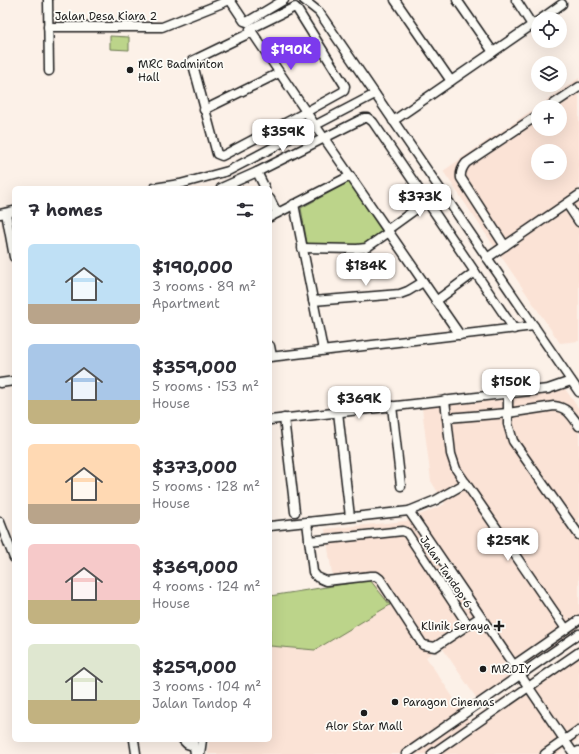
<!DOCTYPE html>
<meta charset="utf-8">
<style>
body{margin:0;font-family:"Shantell Sans",sans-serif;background:#f7f7f7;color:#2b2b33;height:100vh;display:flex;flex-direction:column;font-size:15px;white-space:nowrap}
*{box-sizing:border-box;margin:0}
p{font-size:13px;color:#7c7c81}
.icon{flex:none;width:22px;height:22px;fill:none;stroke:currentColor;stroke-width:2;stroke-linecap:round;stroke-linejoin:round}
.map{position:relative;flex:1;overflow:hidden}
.details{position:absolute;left:12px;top:186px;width:260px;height:556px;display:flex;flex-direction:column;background:#fff;border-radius:6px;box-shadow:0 4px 16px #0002}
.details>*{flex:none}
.controls{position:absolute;left:531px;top:12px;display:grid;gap:8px}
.controls a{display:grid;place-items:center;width:36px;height:36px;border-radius:50%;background:#fff;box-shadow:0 4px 16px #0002;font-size:20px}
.price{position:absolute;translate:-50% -34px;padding:0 9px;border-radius:8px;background:#fff;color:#222;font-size:13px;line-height:26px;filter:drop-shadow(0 1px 2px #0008)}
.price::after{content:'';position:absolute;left:50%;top:24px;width:12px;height:9px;margin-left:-6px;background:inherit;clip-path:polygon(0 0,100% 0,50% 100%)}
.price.on{background:#7c3aed;color:#fff}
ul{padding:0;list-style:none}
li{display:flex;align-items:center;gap:12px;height:100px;padding:0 16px}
li span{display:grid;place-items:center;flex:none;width:112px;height:80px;border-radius:6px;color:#555}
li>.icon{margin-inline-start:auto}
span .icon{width:48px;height:48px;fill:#fffc;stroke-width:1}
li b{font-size:17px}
h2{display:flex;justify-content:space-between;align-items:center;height:48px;padding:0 16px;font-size:17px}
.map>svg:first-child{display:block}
.built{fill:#fbe3d6;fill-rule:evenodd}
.green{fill:#bcd48a;stroke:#6c7853}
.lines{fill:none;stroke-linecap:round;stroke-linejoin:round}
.minor-casing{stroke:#1c1c1c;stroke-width:11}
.major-casing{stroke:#1c1c1c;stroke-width:13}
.minor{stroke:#fdfcf7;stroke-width:8}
.major{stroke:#fdfcf7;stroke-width:10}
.poi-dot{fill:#1c1c1c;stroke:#fdfcf7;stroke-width:1.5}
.labels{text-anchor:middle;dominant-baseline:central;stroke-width:3.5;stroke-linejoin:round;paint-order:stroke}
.street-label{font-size:11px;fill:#1c1c1c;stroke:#fdfcf7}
.poi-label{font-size:11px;fill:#1c1c1c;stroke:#fdfcf7;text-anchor:start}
</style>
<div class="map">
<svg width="579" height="754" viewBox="0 0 579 754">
<rect width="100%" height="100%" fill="#fcf1e8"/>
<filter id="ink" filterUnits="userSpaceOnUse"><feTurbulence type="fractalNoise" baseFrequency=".025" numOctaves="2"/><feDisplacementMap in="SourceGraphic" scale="8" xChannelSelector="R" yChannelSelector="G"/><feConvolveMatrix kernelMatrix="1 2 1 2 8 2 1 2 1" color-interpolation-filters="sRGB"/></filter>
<g filter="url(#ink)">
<g class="built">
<path d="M579,78V341L560,343L443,171ZM538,107H560V129H538ZM538,151H560V173H538Z"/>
<polygon points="561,383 579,409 579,629 477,699 441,646 426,657 469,721 579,645 579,739 557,754 208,754 209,740 270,740 270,646 315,650 370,580 334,586 325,529 406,521 445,504 431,481 421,400"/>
</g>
<g class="green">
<polygon points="110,36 129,37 129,50 110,49"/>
<polygon points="349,182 383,233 365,246 308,249 301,208"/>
<polygon points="370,580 390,605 315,650 270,646 270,596"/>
</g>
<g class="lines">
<g class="minor-casing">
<g id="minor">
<polyline points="48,0 49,71"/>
<polyline points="230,0 244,21 247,22 284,0"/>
<polyline points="304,0 319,12 579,392"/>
<polyline points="395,0 451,81"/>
<polyline points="457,0 493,52"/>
<polyline points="516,0 532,25"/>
<polyline points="541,19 562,4"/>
<polyline points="48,27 162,27 230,0"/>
<path d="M252,32L192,61L217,154L222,156L306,112L344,91L345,86L297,9L295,7L250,29C272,61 293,93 315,125L460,335"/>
<polyline points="549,107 579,87"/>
<polyline points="204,110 279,73"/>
<polyline points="393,121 538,21"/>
<polyline points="257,172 265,188"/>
<polyline points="154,188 180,184 228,171 375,94"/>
<polyline points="221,188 257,172 364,118 368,118 373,122 475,272 436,301"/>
<polyline points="270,199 277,213"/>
<polyline points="294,204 323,350"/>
<polyline points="567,204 579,222"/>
<polyline points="6,213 14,257"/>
<polyline points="0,214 14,211"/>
<polyline points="270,217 350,176"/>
<polyline points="387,230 441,191"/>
<path d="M505,246L461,178C460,172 462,168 466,163L538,115"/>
<polyline points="302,248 357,249 366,248 389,232"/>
<polyline points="487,258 579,195"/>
<polyline points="475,272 514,329"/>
<polyline points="313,301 400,294 408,291 423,282"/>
<polyline points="270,346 272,356"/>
<polyline points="270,357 534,326"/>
<polyline points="0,383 14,381"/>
<polyline points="508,394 508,424 513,441 579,535"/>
<polyline points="445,400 451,454 456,469 566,629"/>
<polyline points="392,406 401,486"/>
<polyline points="338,412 350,517"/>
<polyline points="284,418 295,512"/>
<path d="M447,418L508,413L554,406C567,407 572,416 579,426"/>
<polyline points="270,420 548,389 571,381"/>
<polyline points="409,511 574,754"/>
<polyline points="0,522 14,558"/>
<polyline points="307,522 313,572 317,577 326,581 371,576 376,576 380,579 423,645 435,647 480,617"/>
<polyline points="270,526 409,511 436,500 466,483"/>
<polyline points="309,541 403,531 407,533 468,625"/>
<polyline points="514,665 579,620"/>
<polyline points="134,740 136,753"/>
<polyline points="183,740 187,744 193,746"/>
<polyline points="193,740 195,754"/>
<polyline points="200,754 202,740"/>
<polyline points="406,754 579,634"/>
<polyline points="432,754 579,652"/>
<polyline points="545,754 579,730"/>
</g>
</g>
<g class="major-casing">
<polyline id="major" points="576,754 579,752"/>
</g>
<use href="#minor" class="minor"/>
<use href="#major" class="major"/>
</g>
</g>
<g class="poi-dot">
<circle cx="130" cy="70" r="4"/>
<path d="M497 620h4v4h4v4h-4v4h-4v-4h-4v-4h4z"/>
<circle cx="483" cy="669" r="4"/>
<circle cx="395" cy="702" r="4"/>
<circle cx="364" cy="713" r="4"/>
</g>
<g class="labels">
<g class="street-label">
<text x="106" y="16">Jalan Desa Kiara 2</text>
<text transform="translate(446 572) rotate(56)">Jalan Tandop 6</text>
</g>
<g class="poi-label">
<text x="138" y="64">MRC Badminton<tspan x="138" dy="13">Hall</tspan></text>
<text x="490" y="626" text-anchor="end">Klinik Seraya</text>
<text x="491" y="669">MR.DIY</text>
<text x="403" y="702">Paragon Cinemas</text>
<text x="364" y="726" text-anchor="middle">Alor Star Mall</text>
</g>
</g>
</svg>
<div class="controls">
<a><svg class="icon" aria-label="locate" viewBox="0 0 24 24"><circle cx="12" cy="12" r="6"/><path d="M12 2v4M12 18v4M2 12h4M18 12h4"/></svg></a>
<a><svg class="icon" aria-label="layers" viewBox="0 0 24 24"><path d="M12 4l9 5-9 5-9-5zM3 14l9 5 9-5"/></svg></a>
<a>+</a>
<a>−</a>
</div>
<b class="price on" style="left:291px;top:71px">$190K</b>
<b class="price" style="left:283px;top:153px">$359K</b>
<b class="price" style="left:420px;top:218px">$373K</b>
<b class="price" style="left:366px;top:287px">$184K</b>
<b class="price" style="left:511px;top:403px">$150K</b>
<b class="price" style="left:359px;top:420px">$369K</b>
<b class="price" style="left:508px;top:562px">$259K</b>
<section class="details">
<h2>7 homes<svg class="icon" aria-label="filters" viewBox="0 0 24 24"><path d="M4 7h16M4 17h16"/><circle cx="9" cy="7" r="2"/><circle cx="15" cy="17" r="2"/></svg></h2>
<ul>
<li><span style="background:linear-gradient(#bfe0f5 75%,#b9a48a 0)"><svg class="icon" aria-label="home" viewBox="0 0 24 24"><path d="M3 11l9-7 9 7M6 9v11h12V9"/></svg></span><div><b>$190,000</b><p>3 rooms · 89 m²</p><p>Apartment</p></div></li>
<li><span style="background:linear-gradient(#a9c7e8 70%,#c2b280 0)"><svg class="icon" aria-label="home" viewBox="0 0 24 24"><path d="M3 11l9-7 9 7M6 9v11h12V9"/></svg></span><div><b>$359,000</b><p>5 rooms · 153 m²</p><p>House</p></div></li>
<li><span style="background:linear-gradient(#ffd9b3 75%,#b9a48a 0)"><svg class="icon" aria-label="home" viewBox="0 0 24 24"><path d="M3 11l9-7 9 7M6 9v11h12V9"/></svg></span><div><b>$373,000</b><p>5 rooms · 128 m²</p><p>House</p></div></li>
<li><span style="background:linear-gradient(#f6c9c9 70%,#c2b280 0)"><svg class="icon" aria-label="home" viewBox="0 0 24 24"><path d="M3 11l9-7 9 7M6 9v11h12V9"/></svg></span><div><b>$369,000</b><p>4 rooms · 124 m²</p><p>House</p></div></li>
<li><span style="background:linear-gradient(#dfe7d0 70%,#c2b280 0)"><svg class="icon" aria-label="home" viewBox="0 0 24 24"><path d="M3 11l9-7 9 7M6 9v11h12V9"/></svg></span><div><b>$259,000</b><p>3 rooms · 104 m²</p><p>Jalan Tandop 4</p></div></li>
</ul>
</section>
</div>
